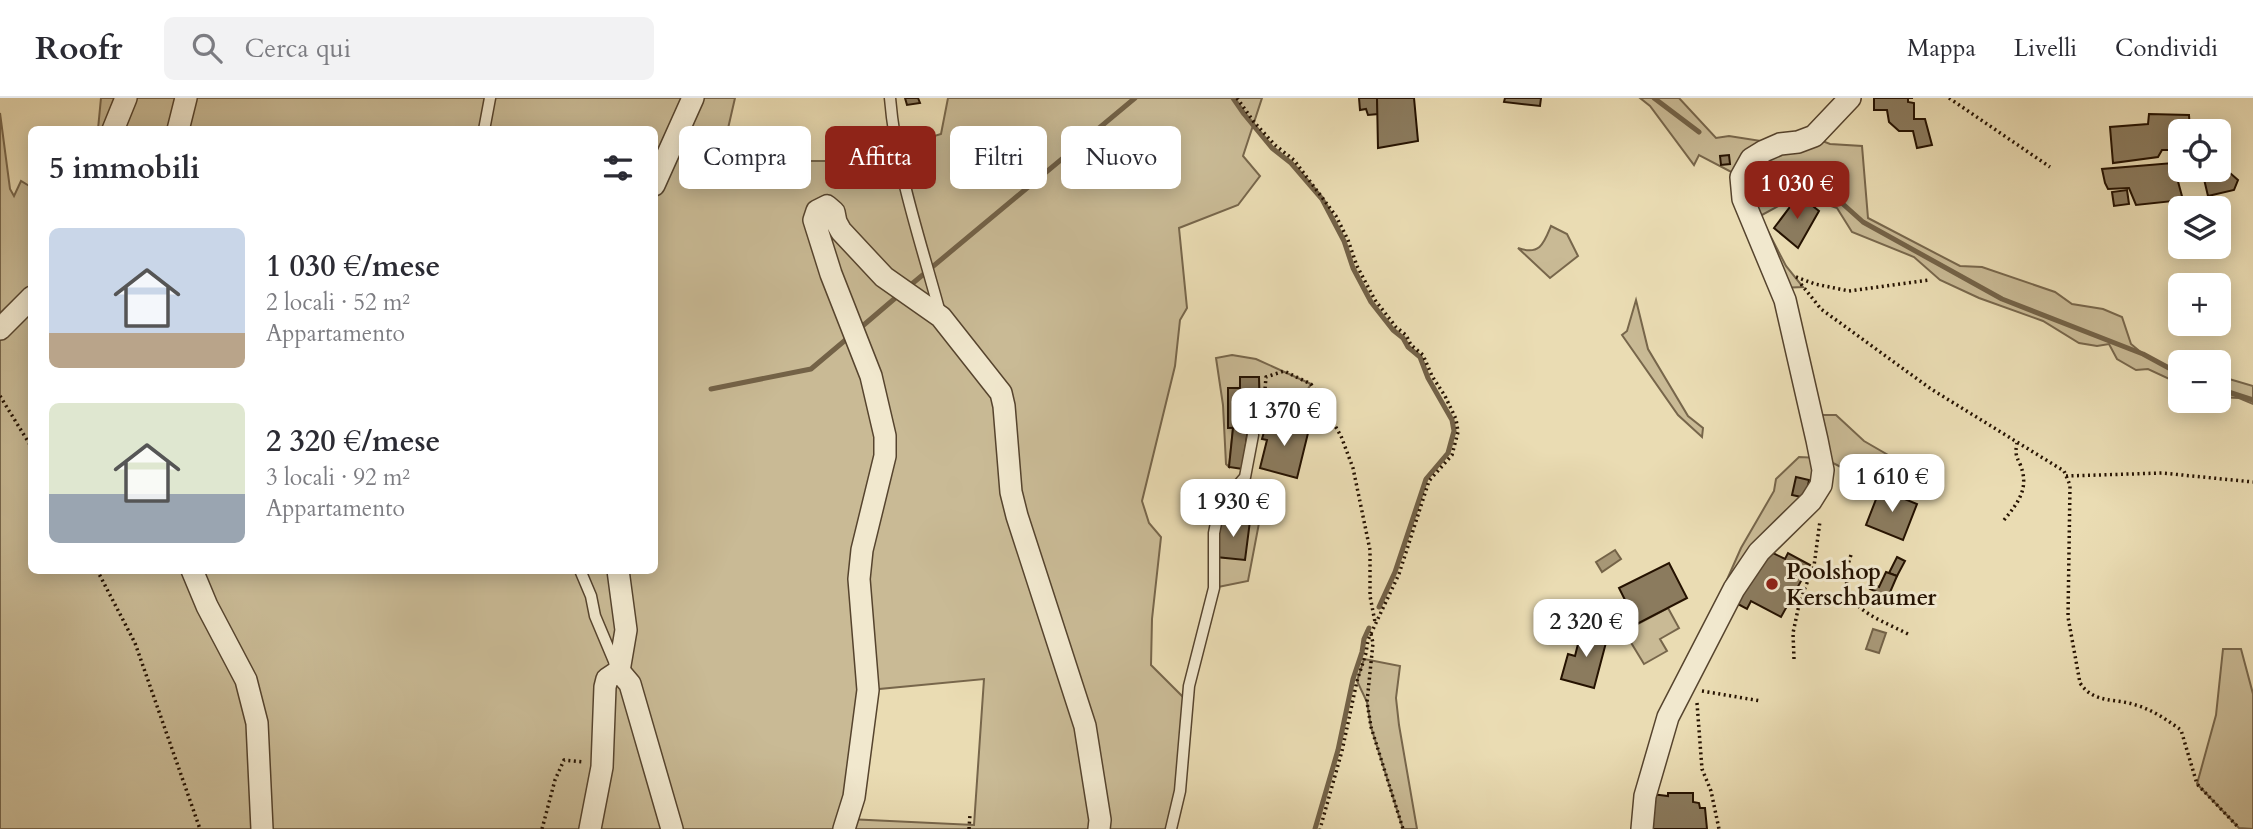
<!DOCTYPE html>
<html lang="it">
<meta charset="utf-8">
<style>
body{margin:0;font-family:Cardo,serif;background:#f2f2f3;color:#2b2b33;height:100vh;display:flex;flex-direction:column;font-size:26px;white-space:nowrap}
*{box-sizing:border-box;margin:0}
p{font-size:23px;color:#7c7c81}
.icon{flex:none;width:38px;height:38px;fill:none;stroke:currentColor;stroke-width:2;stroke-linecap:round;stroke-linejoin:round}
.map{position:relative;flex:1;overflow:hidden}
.panel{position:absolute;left:28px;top:28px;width:630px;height:448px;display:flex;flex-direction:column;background:#fff;border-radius:10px;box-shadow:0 4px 18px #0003}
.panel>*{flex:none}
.hud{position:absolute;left:679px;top:28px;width:665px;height:63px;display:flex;gap:14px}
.tools{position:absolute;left:2168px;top:21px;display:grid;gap:14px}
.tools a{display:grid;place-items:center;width:63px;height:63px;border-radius:10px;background:#fff;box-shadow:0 4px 18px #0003;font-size:35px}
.price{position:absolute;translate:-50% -60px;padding:0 16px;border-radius:14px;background:#fff;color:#222;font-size:23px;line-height:46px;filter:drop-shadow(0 2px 4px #0008)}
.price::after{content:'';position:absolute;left:50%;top:42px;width:21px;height:16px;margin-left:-10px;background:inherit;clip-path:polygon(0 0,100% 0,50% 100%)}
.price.selected{background:#8f2418;color:#fff}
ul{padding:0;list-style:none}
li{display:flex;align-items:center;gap:21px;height:175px;padding:0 21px}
li span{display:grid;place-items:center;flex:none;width:196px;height:140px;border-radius:10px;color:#555}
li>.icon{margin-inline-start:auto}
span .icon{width:84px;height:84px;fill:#fffc;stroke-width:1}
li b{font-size:30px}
h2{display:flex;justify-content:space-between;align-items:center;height:84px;padding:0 21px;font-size:30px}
.tag{padding:0 24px;border-radius:10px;background:#fff;box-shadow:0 4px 18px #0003;font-size:24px;line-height:63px}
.tag.selected{background:#8f2418;color:#fff}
header{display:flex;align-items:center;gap:42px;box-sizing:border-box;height:98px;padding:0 35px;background:#fff;border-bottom:2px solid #e1e1e2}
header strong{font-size:33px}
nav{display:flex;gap:38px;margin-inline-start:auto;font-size:24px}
.search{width:490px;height:63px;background:#f2f2f3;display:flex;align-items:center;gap:18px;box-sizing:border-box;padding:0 24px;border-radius:10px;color:#7c7c81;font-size:26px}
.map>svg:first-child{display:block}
.green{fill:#c9ba95;stroke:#77664b;stroke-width:2;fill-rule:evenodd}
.water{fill:#a79776;stroke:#736247;stroke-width:2}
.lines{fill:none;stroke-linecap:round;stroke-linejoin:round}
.stream{stroke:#736247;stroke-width:5}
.building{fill:#8b7b5e;stroke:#251201;stroke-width:2}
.service-casing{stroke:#56442e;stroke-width:13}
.minor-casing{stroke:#56442e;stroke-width:24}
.path{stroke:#251201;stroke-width:3.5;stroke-dasharray:2 3.5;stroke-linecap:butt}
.service{stroke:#f1e8ce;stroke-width:10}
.minor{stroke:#f1e8ce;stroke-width:21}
.poi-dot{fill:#8f2418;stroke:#f1e8ce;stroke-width:2.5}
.labels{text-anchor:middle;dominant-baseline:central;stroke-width:6;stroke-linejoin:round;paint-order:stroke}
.poi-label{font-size:23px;font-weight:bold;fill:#251201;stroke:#f1e8ce;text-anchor:start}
</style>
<header>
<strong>Roofr</strong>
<div class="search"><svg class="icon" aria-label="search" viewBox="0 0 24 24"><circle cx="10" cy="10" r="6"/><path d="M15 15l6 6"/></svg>Cerca qui</div>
<nav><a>Mappa</a><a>Livelli</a><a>Condividi</a></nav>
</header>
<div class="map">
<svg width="2253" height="731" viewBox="0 0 2253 731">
<rect width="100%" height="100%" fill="#eadcb3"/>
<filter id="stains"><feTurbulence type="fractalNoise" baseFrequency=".00286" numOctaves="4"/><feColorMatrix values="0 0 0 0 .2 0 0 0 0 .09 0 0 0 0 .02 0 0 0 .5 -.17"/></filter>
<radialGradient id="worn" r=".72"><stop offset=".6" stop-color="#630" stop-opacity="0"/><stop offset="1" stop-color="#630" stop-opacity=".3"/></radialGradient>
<g class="green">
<path d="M101,0H735L718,74L737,79L805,63H854L941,36L948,0H1262L1243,58L1260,78L1238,107L1179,130L1187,210L1180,222L1175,268L1142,403L1149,425L1161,439L1152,521L1151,567L1185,601L1181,661L1169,731H0V15L10,91L14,98L21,83L31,89L32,472H654V32L98,31ZM984,581L974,727L848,721L869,592Z"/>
<polygon points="1640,0 1679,0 1716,40 1729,38 1780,46 1820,42 1830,46 1862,48 1868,120 1960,168 1982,169 2055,194 2072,206 2103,211 2122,219 2131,246 2143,256 2176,273 2180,272 2180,286 2148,271 2136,272 2117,261 2109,246 2097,248 2079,245 2043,223 1979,200 1940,182 1914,159 1852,134 1837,110 1799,97 1760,118 1786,168 1803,189 1780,190 1741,79 1699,57 1694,67 1650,8"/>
<path d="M1551,128L1567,136L1578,158L1550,180L1518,150C1540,158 1544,145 1551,128Z"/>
<polygon points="1636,202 1648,251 1688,318 1703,330 1702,339 1678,317 1622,237 1627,233"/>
<polygon points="1232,257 1256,261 1311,286 1287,325 1268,320 1260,329 1259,279 1241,279 1240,290 1228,290 1228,329 1233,330 1229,369 1226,366 1223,307 1216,260"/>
<polygon points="2219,278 2253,288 2253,306 2239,300 2219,299"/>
<path d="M1811,317H1836L1864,343L1933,383L1924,393L1901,383L1891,386L1871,379L1862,389C1851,373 1839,367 1821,360L1823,372L1718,502L1741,450L1774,393L1776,381L1799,359L1820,360Z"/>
<polygon points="1232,398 1263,404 1248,483 1218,489 1217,434"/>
<polygon points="1668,510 1679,530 1660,541 1667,553 1644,566 1624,533 1630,512 1638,526"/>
<polygon points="2223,551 2241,551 2253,596 2253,731 2239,730 2197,686 2216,617"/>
<polygon points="1364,561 1400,568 1396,600 1399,627 1417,731 1403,731 1371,629 1367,604 1357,583"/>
</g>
<g class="water">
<polygon points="1615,452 1621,461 1602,474 1596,464"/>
<polygon points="1873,531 1886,535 1879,555 1866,551"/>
</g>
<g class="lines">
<g class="stream">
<polyline points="1233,0 1244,16 1272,50 1291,65 1322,101 1344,143 1353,170 1371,204 1393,232 1403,240 1408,249 1420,259 1428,280 1452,322 1454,333 1448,355 1426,381 1395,474 1379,509"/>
<polyline points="1654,0 1699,34"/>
<polyline points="1771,67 1815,81 1863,124 2002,201 2143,256 2180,276"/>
<polyline points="907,190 1135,0"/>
<polyline points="859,231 900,196"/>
<polyline points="711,291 811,271 849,239"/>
<polyline points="2219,291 2253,302"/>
<polyline points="1315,731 1338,652 1353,581 1362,554 1364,541 1369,530"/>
</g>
</g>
<g class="building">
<polygon points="905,0 918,0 920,5 907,7"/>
<polygon points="1359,0 1377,0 1378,16 1368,17 1366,11 1360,12"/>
<polygon points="1377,0 1414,0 1418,43 1378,50"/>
<polygon points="1505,0 1541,0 1540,8 1504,4"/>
<polygon points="1874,0 1913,0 1908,0 1908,4 1914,5 1914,21 1925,21 1932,47 1917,50 1913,33 1899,33 1889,24 1887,12 1874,12"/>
<polygon points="2149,16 2189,17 2190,33 2180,33 2180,52 2162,52 2158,59 2113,65 2110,29 2148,26"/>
<polygon points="1729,57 1730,66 1721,67 1720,58"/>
<polygon points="2173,65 2183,102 2136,107 2129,90 2108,91 2105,85 2102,71"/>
<polygon points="2230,75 2238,82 2234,92 2208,98 2204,81"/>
<polygon points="2127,92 2129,106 2114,108 2112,94"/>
<polygon points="1799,97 1819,113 1798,150 1774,130"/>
<polygon points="2180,111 2180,121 2174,121 2173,112"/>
<polygon points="1240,279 1259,279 1260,329 1228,330 1228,290 1240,290"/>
<polygon points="1268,320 1309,331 1297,380 1260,370 1267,342 1262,341"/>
<polygon points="1248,329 1243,371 1229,369 1233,330"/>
<polygon points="1796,379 1809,382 1806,400 1792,397"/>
<polygon points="1871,379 1891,386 1888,394 1880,391 1879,395 1867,390"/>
<polygon points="1880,391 1917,406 1903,442 1866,427"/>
<polygon points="1221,420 1250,423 1245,462 1216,459"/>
<polygon points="1765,451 1785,461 1788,455 1810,467 1781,519 1751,503 1747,511 1736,505"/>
<polygon points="1897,459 1905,463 1897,478 1889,475"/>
<polygon points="1669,465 1687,500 1637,526 1619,490"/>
<polygon points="1886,474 1897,478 1888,499 1870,491 1872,486 1879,489"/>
<polygon points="1582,530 1608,537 1594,590 1561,581 1568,556 1575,558"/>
<polygon points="1668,695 1693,695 1693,704 1699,705 1700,710 1705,710 1707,731 1649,731 1652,696 1668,698"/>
</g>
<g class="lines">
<g class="service-casing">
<g id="service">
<path d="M890,0C896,73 921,144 940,215"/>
<polyline points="484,32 490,0"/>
<polyline points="580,472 591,498 595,518 616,568"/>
<polyline points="1171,731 1180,693 1189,588 1214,490 1214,435 1216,425 1231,395 1245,379 1253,337"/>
</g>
</g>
<g class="minor-casing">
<g id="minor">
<polyline points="113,32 126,0"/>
<polyline points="178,32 186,0"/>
<polyline points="654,87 693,0"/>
<polyline points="0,231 32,199"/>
<polyline points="192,472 207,508 246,582 257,625 262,731"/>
<polyline points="619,573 630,586 672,731"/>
<polyline points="590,731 602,669 605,589 607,581 619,573 626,532 618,472"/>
<polyline points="844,731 854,699 868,592 859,481 862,452 885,358 885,338 871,278 831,176 814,122 817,113 827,108 834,114 836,124 841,133 884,179 941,219 1001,295 1004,308 1011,394 1017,418 1085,628 1100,722 1099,731"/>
<polyline points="1642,731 1645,698 1668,619 1734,491 1759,454 1811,403 1821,387 1823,372 1817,342 1785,202 1743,101 1741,79 1751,61 1764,53 1780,46 1798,44 1814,38 1850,0"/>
</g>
</g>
<g class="path">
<polyline points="1237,0 1254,24 1275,47 1294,62 1336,118 1348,142 1357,168 1375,202 1396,229 1406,237 1411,247 1423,257 1432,278 1445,298 1456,321 1458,334 1452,357 1429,383 1399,476 1368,542 1366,555 1357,583 1342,653 1320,731"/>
<polyline points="1949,0 2050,69"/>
<polyline points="1796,179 1815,186 1849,193 1929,182"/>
<path d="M1801,186L1821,211L1931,291L2064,373L2070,387L2068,519L2080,585C2094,606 2115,600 2136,607C2153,612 2167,622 2181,632L2197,686L2239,730"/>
<polyline points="0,298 32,350"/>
<polyline points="1262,329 1266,279 1284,273 1311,286 1341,338 1353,370 1370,452 1370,498 1375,524"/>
<polyline points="2066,378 2162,375 2253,384"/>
<path d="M2004,422C2018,405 2030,390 2020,366C2016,358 2015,355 2017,345"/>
<path d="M1851,457C1833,508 1871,517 1908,536"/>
<polyline points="97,472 135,545 200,731"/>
<polyline points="1371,536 1373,545 1367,604 1371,629 1403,731"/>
<polyline points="1794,561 1793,535 1800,502 1814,468 1820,423"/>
<polyline points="1702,593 1761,603"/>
<polyline points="1697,605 1702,671 1711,693 1719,731"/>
<polyline points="542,731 555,682 564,662 584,664"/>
<polyline points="969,731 970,716"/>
</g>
<use href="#service" class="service"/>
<use href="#minor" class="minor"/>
</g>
<circle class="poi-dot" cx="1772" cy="486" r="7"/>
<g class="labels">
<g class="poi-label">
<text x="1786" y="473">Poolshop<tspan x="1786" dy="26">Kerschbaumer</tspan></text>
</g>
</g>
<rect width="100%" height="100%" filter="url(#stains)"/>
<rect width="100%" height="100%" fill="url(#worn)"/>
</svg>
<div class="tools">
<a><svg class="icon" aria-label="locate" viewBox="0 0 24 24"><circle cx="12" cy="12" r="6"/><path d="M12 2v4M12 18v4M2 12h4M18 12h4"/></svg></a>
<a><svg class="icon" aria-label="layers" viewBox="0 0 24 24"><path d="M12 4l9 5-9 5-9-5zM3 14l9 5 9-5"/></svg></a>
<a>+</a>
<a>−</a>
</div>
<b class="price selected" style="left:1797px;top:123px">1 030 €</b>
<b class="price" style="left:1284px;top:350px">1 370 €</b>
<b class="price" style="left:1892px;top:416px">1 610 €</b>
<b class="price" style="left:1233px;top:441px">1 930 €</b>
<b class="price" style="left:1586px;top:561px">2 320 €</b>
<div class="hud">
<a class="tag">Compra</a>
<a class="tag selected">Affitta</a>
<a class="tag">Filtri</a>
<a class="tag">Nuovo</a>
</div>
<section class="panel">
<h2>5 immobili<svg class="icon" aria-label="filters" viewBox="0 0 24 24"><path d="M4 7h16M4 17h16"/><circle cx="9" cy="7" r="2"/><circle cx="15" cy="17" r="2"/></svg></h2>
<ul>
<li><span style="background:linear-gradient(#c9d6e8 75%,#b9a48a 0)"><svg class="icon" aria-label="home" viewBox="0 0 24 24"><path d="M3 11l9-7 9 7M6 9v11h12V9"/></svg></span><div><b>1 030 €/mese</b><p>2 locali · 52 m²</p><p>Appartamento</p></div></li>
<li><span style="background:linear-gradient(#dfe7d0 65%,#9aa5b1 0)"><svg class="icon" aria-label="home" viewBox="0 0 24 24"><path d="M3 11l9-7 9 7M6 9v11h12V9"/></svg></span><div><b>2 320 €/mese</b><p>3 locali · 92 m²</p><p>Appartamento</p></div></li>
</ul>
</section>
</div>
